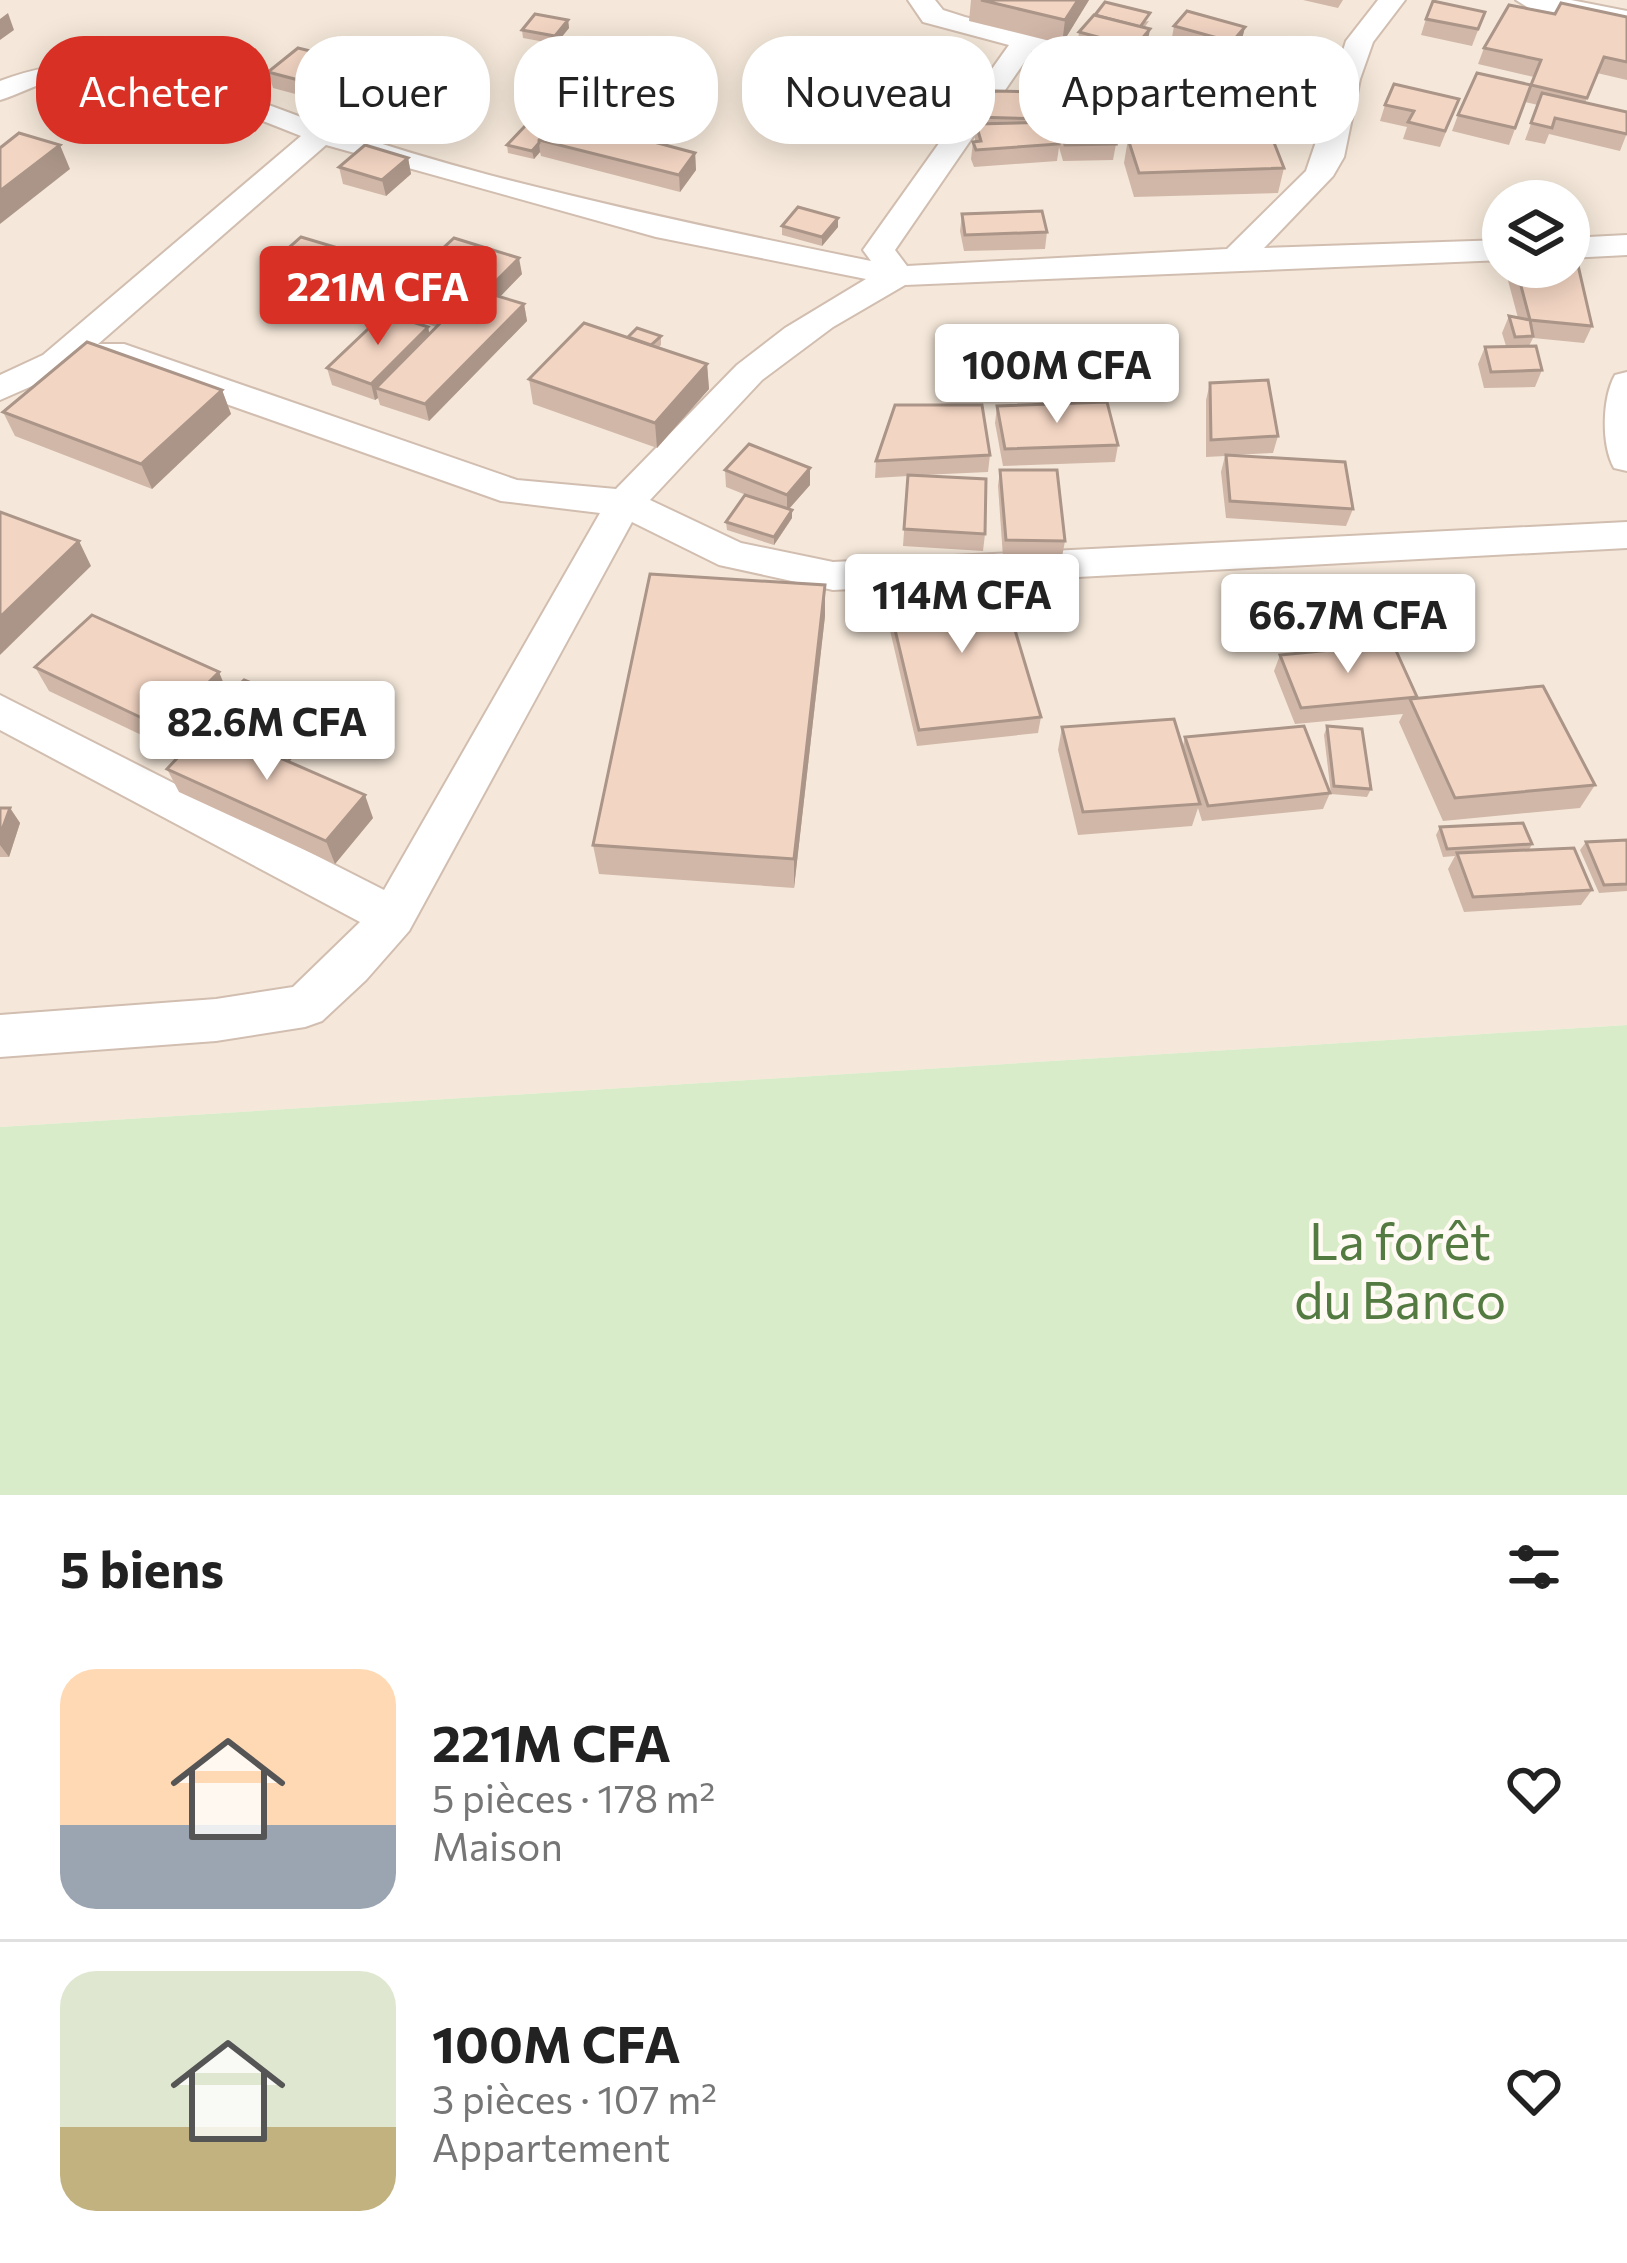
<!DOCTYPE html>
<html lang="fr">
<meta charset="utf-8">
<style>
body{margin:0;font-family:Commissioner,sans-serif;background:#f2f2f2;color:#222;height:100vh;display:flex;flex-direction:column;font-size:45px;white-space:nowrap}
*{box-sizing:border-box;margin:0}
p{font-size:39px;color:#767676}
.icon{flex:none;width:66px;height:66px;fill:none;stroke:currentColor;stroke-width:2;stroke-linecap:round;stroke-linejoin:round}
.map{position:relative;height:1495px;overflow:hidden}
.drawer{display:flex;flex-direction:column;background:#fff;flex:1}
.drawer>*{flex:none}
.hud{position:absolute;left:36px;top:36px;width:1557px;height:108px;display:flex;gap:24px}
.tools{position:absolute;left:1482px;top:180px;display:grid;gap:24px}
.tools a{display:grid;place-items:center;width:108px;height:108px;border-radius:50%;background:#fff;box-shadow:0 6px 30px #0003;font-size:60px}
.price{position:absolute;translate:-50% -102px;padding:0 27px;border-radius:12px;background:#fff;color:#222;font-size:39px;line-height:78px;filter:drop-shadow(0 3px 6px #0008)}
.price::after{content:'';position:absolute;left:50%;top:72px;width:36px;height:27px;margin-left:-18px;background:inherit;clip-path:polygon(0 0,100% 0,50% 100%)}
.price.active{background:#d93025;color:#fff}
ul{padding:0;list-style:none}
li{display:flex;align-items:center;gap:36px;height:300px;padding:0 60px}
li+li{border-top:3px solid #e0e0e0}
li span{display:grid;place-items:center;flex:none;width:336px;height:240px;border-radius:36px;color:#555}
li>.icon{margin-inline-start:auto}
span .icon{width:144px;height:144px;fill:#fffc;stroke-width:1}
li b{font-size:51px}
h2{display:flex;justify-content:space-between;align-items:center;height:144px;padding:0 60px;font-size:51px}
.pill{padding:0 42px;border-radius:48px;background:#fff;box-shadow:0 6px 30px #0003;font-size:42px;line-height:108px}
.pill.active{background:#d93025;color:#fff}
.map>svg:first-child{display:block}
.residential{fill:#f5e8da;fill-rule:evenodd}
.green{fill:#d8ecc9}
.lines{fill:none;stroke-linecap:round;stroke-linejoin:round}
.minor-casing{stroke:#d1beb0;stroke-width:4}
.minor{fill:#fff;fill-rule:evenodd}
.wall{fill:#d1b7a8}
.shaded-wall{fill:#aa9588}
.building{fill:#f3d5c3;stroke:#aa9588;stroke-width:3}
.labels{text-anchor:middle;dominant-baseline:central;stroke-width:9;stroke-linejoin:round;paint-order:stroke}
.near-park-label{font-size:51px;fill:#537a41;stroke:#fffaf3}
</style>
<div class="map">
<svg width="1627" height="1495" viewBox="0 0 1627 1495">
<rect width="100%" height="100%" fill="#fdf6ec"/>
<path class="residential" d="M0,0H1627V1025L0,1127ZM1503,201H1569V267H1503Z"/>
<polygon class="green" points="1627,1025 1627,1495 0,1495 0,1127"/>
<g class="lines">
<g class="minor-casing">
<g id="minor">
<path d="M908,0H935L943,10L965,17L1325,107L1346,41L1378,0H1405L1373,42L1360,79L1344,157L1333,176L1264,248L1503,240V260L905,285L833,327L762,380L650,500L741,543L833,562L1627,522V548L833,590L719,565L632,522L409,931L366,980L322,1021L305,1027L216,1041L0,1057V1015L216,999L293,987L360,922L0,730V695L384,890L600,513L501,501L110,363L64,372L0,400V375L43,355L301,136C224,106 138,67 54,81C35,84 18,95 0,100V81C118,35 221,90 332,128C384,145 437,161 489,175C616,208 742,235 871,261L863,250L1009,45L923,22ZM1032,51L1322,124L1306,171L1227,249L907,266L895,250ZM326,145L656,237L866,279L785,328L737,365L616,489L517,480L124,344H98Z"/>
<polygon points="1516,0 1571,0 1627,11 1627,27 1529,8"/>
<polygon points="1627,235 1627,255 1569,258 1569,238"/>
<path d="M1627,372V471L1614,468C1601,445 1602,398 1615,375Z"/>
</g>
</g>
<use href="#minor" class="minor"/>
</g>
<g class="wall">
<polygon points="971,0 1089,0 1062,44 969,21"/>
<polygon points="1303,0 1343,0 1338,8"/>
<polygon points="1485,12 1472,46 1421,35 1426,19"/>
<polygon points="1555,14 1627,17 1627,80 1597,73 1585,103 1627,133 1620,151 1549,134 1545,144 1525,140 1538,105 1525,102 1509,145 1452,131 1458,115 1531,85 1534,77 1478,64 1484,48"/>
<polygon points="568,20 569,28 556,44 523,38 522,30"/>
<polygon points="1149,21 1144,28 1147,46 1133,63 1077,48 1079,32"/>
<polygon points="1174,26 1245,27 1241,43 1238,47 1277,73 1266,91 1218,80 1221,63 1225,58 1171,43"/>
<polygon points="268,72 343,75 314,99 273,88"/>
<polygon points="645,88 708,99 664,145 695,153 696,170 680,192 541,156 540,152 534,159 508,153 507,145 548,130"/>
<polygon points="1051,94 1116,144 1113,160 1063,161 1059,147 1057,161 974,167 971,159 973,142 975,142 975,134 973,134 974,117 1046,119 1045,122 1052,122 1049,110"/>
<polygon points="1459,99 1440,147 1403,139 1407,127 1380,121 1385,105"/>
<polygon points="1128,139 1284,168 1278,193 1134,197 1124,163"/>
<polygon points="408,158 411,174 386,196 343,184 339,167"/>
<polygon points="962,214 1047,232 1045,249 964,251 960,231"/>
<polygon points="782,226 838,227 822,246 782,235"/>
<polygon points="426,264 522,274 500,296 524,304 527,321 429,421 380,405 378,398 375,400 332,385 327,368 430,333 436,327 394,311 392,302 377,316 272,284 267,267 407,279 427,271"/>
<polygon points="1509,267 1569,267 1592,326 1584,343 1533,338 1529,346 1542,370 1535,387 1484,388 1478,364 1485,347 1506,346 1502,333 1509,316 1518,318 1506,273"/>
<polygon points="661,336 661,345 658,348 707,364 709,389 657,448 533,404 529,379 628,337"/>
<polygon points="1210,383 1278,436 1273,453 1233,455 1353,509 1346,526 1226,518 1221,472 1225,456 1206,457 1206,400"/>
<polygon points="222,390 231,414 152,489 15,436 3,412"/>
<polygon points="997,406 1118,445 1115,462 1003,466 995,423"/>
<polygon points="990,455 988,472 922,475 985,534 983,551 903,546 908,476 875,478 876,461"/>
<polygon points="810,468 810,485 789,509 792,510 792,518 774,545 727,530 726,522 751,497 726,487 725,470"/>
<polygon points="1000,470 1065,541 1062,557 1003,557 998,486"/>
<polygon points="825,585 825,616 794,888 599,874 593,845"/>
<polygon points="886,592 1041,717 1038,733 917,746 885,609"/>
<polygon points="1280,655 1417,697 1595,785 1580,808 1443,821 1399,722 1403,714 1295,724 1274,671"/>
<polygon points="35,667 229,696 309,720 296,735 301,748 289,762 373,818 335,864 179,792 167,769 218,731 210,715 215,711 175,751 49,691"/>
<polygon points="1327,726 1371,789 1367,797 1331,794 1324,735"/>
<polygon points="1062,727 1183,746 1185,737 1330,793 1323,809 1202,821 1198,808 1192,826 1078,835 1058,750"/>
<polygon points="0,808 10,808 20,823 9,857 0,857"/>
<polygon points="1440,827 1532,844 1529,850 1592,890 1581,905 1464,912 1448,869 1455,856 1443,857 1436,835"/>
<polygon points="1627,840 1627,891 1599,893 1580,850 1586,842"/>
</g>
<g class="shaded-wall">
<polygon points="1078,0 1089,0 1062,44 1065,20"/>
<polygon points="8,13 14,30 0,40 0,19"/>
<polygon points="568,20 569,28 556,44 555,36"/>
<polygon points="1245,27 1241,43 1229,59 1232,42"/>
<polygon points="1150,29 1147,46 1133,63 1135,47"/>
<polygon points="1281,57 1277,73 1266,91 1270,75"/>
<polygon points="339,58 343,75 314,99 310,83"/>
<polygon points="707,83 708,99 652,158 650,141"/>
<polygon points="539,143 540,152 534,159 532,151"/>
<polygon points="60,145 70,169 0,224 0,191"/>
<polygon points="695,153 696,170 680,192 679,175"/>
<polygon points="408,158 411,174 386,196 382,180"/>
<polygon points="838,218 838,227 822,246 822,237"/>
<polygon points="519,258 522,274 495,302 492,285"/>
<polygon points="405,268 409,284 390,294 392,302 377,316 373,300"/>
<polygon points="463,284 466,301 437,327 434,310"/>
<polygon points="524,304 527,321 429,421 425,404"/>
<polygon points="428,327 432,344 376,388 378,398 375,400 371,384"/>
<polygon points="707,364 709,389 657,448 655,423"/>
<polygon points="222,390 231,414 152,489 141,464"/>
<polygon points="810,468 810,485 787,511 787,495"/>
<polygon points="792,510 792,518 774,545 774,537"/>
<polygon points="79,541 91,566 0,655 0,617"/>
<polygon points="825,585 825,616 794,888 794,859"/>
<polygon points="219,672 229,696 175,751 163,728"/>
<polygon points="302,704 309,720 296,735 301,748 289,762 282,746 282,727"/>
<polygon points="365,795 373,818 335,864 326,841"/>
<polygon points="10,808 20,823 9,857 0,845 0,835"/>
</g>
<g class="building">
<polygon points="981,0 1078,0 1065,20"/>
<polygon points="1433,1 1485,12 1478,29 1426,19"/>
<polygon points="1105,2 1150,13 1140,27 1095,15"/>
<polygon points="1561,3 1627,17 1627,62 1604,57 1587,98 1531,85 1541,60 1484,48 1509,5 1555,14"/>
<polygon points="1187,11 1245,27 1232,42 1174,26"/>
<polygon points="535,14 568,20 555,36 522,30"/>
<polygon points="1094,15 1150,29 1135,47 1079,32"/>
<polygon points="1233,46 1281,57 1270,75 1221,63"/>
<polygon points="298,48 339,58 310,83 268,72"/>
<polygon points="660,71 707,83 650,141 695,153 679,175 539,140 600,77 645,88"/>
<polygon points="1477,73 1531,85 1515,128 1458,115"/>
<polygon points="1394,84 1459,99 1445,131 1408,122 1414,111 1385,105"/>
<polygon points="995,91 1043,92 1046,119 974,117"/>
<polygon points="1542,93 1627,112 1627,134 1555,118 1552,128 1531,123"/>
<polygon points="1051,94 1101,95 1116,144 1065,145"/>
<polygon points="1053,122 1059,144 976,150 973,142 981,141 976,124"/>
<polygon points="527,124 548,130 539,140 539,143 532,151 507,145"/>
<polygon points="19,133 60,145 0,191 0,148"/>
<polygon points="1271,135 1284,168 1139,173 1128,139"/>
<polygon points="365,145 408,158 382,180 339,167"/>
<polygon points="798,207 838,218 822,237 782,226"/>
<polygon points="1042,211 1047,232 965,235 962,214"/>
<polygon points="301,237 405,268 373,300 267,267"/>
<polygon points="454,238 519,258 492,285 426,264"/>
<polygon points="1569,261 1577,261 1592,326 1530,320 1516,267 1569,267"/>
<polygon points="419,268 463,284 434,310 390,294"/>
<polygon points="474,289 524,304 425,404 376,388"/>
<polygon points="385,313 428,327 371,384 327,368"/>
<polygon points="1509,316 1530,320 1533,336 1515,337"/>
<polygon points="584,323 707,364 655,423 529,379"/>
<polygon points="637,328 661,336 651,345 628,337"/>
<polygon points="87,342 222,390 141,464 3,412"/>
<polygon points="1536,346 1542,370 1491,372 1485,347"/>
<polygon points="1268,380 1278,436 1211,440 1210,383"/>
<polygon points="1107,402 1118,445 1005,449 997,406"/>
<polygon points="895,405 982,405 990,455 876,461"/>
<polygon points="749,444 810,468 787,495 725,470"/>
<polygon points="1226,455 1345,462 1353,509 1230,501"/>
<polygon points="1000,470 1057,470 1065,541 1006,540"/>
<polygon points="908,475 986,479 985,534 904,529"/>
<polygon points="745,495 792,510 774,537 726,522"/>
<polygon points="0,512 79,541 0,617"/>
<polygon points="650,574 825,585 794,859 593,845"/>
<polygon points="1000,580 1041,717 919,730 886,592"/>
<polygon points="92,615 219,672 163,728 35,667"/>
<polygon points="1393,644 1417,697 1301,708 1280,655"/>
<polygon points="244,680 302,704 282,727 294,732 282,746 210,715"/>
<polygon points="1543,686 1595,785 1455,798 1410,699"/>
<polygon points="1174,719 1200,804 1083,812 1062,727"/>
<polygon points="207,726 365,795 326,841 167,769"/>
<polygon points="1304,726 1330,793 1208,806 1185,737"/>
<polygon points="1327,726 1362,729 1371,789 1334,786"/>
<polygon points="0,808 10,808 0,835"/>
<polygon points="1523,823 1532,844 1447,849 1440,827"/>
<polygon points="1627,840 1627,884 1604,885 1586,842"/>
<polygon points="1574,848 1592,890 1473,897 1457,853"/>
</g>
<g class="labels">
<g class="near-park-label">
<text x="1400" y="1239">La forêt<tspan x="1400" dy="59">du Banco</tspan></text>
</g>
</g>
</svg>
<div class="tools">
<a><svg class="icon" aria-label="layers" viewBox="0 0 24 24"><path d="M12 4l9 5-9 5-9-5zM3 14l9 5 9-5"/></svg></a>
</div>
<b class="price active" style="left:378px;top:348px">221M CFA</b>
<b class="price" style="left:1057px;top:426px">100M CFA</b>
<b class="price" style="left:962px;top:656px">114M CFA</b>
<b class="price" style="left:1348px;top:676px">66.7M CFA</b>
<b class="price" style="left:267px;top:783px">82.6M CFA</b>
<div class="hud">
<a class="pill active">Acheter</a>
<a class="pill">Louer</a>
<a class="pill">Filtres</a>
<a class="pill">Nouveau</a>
<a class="pill">Appartement</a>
</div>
</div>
<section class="drawer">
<h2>5 biens<svg class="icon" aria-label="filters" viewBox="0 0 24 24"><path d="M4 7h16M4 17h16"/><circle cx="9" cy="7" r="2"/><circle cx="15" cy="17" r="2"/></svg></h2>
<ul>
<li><span style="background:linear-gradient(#ffd9b3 65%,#9aa5b1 0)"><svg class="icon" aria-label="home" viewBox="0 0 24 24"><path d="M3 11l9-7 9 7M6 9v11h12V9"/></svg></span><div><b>221M CFA</b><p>5 pièces · 178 m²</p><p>Maison</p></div><svg class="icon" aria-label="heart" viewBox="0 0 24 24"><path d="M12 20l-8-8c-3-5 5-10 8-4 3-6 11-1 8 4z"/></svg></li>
<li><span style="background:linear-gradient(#dfe7d0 65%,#c2b280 0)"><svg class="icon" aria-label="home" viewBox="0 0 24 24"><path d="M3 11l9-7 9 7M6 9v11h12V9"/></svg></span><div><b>100M CFA</b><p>3 pièces · 107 m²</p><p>Appartement</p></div><svg class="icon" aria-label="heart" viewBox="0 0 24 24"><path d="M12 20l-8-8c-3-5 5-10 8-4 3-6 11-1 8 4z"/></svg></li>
</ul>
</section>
